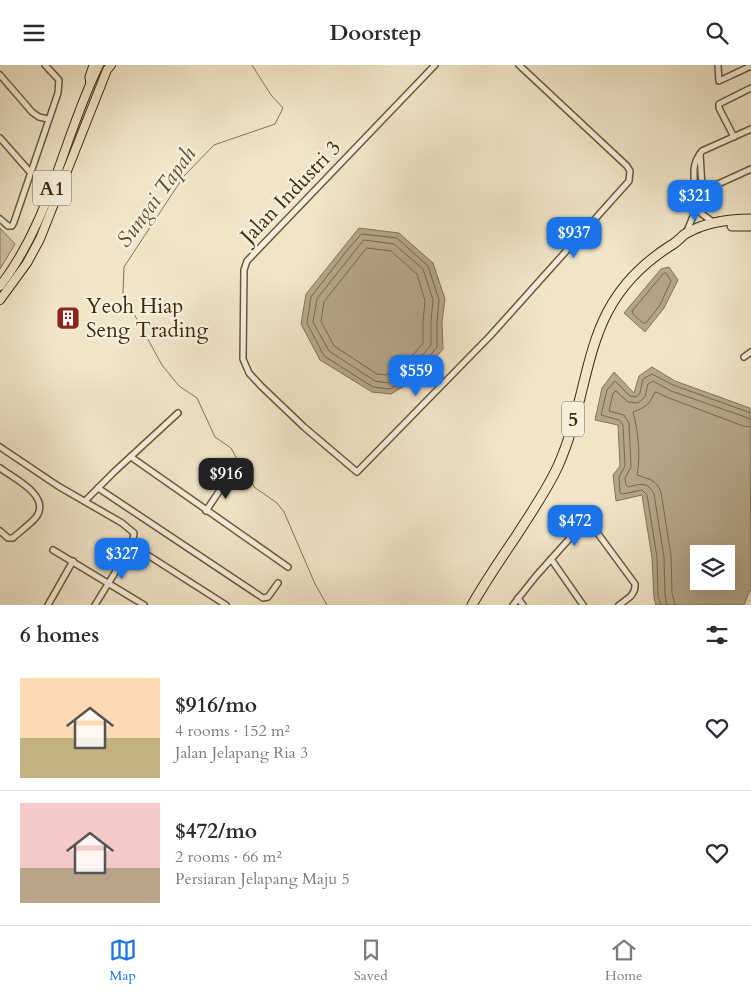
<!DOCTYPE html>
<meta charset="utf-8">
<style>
body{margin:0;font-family:Cardo,serif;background:#f7f7f7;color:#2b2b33;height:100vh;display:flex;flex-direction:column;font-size:19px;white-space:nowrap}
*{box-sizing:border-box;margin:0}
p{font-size:16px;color:#7c7c81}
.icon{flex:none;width:28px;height:28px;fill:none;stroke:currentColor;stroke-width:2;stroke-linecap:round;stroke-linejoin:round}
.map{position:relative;height:540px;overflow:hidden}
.panel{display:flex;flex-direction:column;background:#fff;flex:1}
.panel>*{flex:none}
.tools{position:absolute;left:690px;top:480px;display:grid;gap:10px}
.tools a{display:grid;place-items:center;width:45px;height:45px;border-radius:0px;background:#fff;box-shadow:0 5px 20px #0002;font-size:25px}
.price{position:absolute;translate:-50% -42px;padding:0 11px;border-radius:10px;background:#1a73e8;color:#fff;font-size:16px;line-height:32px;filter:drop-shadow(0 1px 2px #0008)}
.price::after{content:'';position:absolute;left:50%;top:30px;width:15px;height:11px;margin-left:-8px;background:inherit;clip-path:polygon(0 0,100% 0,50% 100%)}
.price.on{background:#222;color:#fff}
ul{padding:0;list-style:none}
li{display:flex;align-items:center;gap:15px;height:125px;padding:0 20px}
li+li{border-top:1px solid #e1e1e2}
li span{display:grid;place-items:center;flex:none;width:140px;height:100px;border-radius:0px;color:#555}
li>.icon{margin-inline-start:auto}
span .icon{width:60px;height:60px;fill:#fffc;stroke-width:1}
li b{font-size:21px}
h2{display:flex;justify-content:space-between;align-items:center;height:60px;padding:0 20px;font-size:21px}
header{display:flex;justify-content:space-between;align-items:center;height:65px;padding:0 20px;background:#fff;font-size:22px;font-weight:600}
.dock{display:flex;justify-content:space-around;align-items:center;height:70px;border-top:1px solid #e1e1e2;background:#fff;font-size:14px;color:#7c7c81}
.dock a{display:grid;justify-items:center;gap:2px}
.dock .on{color:#1a73e8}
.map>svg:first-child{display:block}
.green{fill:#d2c5a8;stroke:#88785a}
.water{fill:#b4a588;stroke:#857457;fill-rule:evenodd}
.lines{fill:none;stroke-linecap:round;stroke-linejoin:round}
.shore{stroke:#7a684a;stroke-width:1}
.stream{stroke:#857457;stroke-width:1}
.street-casing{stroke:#6b593c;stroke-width:8}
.secondary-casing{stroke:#3f2a0d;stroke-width:9}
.primary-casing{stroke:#3f2a0d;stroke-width:10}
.highway-casing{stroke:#3f2a0d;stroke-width:11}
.street{stroke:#f5eedb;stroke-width:5}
.secondary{stroke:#f5eedb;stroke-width:7}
.primary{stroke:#f0e5c8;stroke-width:8}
.highway{stroke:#f0e5c8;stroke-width:9}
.labels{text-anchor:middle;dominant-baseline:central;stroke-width:5;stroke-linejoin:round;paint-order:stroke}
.shield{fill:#f5eedb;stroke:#76654b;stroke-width:1}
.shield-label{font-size:20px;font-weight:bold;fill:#3f2a0d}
.street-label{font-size:21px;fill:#3f2a0d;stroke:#f5eedb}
.poi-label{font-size:21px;fill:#3f2a0d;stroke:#f5eedb;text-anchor:start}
.water-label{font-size:22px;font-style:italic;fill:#624f32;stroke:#f5eedb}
</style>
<header><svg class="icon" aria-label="menu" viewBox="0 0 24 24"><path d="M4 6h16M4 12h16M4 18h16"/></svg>Doorstep<svg class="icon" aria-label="search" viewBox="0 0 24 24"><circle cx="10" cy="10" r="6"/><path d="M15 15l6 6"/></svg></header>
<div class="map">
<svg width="751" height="540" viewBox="0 0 751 540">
<rect width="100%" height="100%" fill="#f0e5c8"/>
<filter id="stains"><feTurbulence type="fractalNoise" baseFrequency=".004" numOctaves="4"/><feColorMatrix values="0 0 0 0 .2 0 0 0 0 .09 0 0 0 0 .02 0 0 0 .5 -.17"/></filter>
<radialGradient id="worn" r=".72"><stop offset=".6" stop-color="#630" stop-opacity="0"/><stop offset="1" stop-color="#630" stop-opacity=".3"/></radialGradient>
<polygon class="green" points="0,163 15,179 0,204"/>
<g class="water">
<polygon points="359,163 399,168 433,198 445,234 442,257 443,284 420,311 391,329 372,327 320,295 301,259 306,229"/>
<polygon points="669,202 678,215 664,243 645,267 624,248 661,204"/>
<path d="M652,302L675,316L750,343L751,523L744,540H656L654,533L652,493L642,430L616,436L613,410L620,401L618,360L595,355L602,323L614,307L634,328L639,311ZM699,489H726V516H699Z"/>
</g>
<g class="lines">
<g class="shore">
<polygon points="362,169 397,173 428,201 439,235 437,257 437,282 417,307 390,324 373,322 324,291 307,258 311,232 348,184"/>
<polygon points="364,175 394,179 423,204 433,235 431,256 431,280 412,302 388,318 375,316 329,286 313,257 317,234"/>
<polygon points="367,183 391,186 417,209 425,236 423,256 423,278 407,297 386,310 377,309 334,281 321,256 324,237"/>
<polygon points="666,208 671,216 660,240 646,258 643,258 633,249 632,246 663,209"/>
<polyline points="661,540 658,531 657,492 647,430 642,425 623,429 620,428 619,412 625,401 623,360 619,355 601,350 607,325 615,316 630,331 636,332 640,328 643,314 652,309 673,320 751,348"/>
<path d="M667,540L665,530L664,492L654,429C648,416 639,419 628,422L626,420L625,413L631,402L629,358L624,350L609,346L613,328L616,326L628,337L638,338L645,332L648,319L653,316L671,326L751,354"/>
<path d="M675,540L672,528L671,491L661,427C656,414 648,414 637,410C641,390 638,366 633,347C644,343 650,340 654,328L656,327L669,333L743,361L751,362"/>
</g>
<polyline class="stream" points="252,0 271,30 283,43 275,59 214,80 184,111 124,202 123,229 162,300 179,321 197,333 215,372 231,383 238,396 248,408 254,422 277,438 284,447 315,519 327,540"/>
<g class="street-casing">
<g id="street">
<polyline points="435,0 247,196 244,205 243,294 249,308 261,321 304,362 357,407 490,271 629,116 630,106 627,101 519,0"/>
<polyline points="718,0 719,16 751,1"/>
<polyline points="0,10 32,47 39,52 48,54"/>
<polyline points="734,72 719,43 719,39 751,23"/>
<polyline points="0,73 30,107"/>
<polyline points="700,89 702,122 707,124 751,104"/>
<polyline points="696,138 702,149 713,157"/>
<polyline points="0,154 8,161 12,161 14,157 58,28 59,15 45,0"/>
<path d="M687,166L694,149V104C695,96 697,92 702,86L751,64"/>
<polyline points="744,292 751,287"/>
<polyline points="0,382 58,421 122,458 134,468 132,480 95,540"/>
<polyline points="131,392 288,502"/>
<path d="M0,403C13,413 50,430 37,451C31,459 20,466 13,473H8L0,466"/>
<polyline points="98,423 263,533 268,532 278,518"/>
<polyline points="85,436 114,407 178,348"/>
<polyline points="206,446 228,413"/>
<polyline points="132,480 226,540"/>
<polyline points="53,485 144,540"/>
<polyline points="551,494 583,540"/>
<polyline points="518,533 523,540"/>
<polyline points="48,540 73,496"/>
<path d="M513,540L536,511L570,473L583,461L588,460L593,462L635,519C636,530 627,534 619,540"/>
</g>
</g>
<g class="secondary-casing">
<polyline id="secondary" points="90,19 89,12 93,0"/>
</g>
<g class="primary-casing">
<g id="primary">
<path d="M0,221C51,155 63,73 99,0"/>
<polyline points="0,235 27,198 40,174 107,5 111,0"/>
</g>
</g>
<g class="highway-casing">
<g id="highway">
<polyline points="732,161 751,161"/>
<path d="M472,540C485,517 500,495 515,473C530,449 546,427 558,401C596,315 578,240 670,181C676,178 680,173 685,169C705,157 729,154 751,154"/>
</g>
</g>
<use href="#street" class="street"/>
<use href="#secondary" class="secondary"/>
<use href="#primary" class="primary"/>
<use href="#highway" class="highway"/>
</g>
<defs>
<g id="building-square" transform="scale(1.25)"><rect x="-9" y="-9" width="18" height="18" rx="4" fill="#8f2418" stroke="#f5eedb"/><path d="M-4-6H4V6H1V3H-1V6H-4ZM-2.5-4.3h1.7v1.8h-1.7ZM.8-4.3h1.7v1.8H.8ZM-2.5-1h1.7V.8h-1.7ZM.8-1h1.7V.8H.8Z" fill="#fff"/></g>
</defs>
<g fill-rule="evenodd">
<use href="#building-square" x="68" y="253"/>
</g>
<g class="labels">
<g class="shield">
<rect x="33" y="105.5" width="38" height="35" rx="4"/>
<rect x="562" y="336.5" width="22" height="35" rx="4"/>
</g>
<g class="shield-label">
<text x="52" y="123">A1</text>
<text x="573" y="354">5</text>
</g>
<g class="street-label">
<text transform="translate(291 127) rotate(-46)">Jalan Industri 3</text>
</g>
<g class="poi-label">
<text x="86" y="241">Yeoh Hiap<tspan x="86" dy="24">Seng Trading</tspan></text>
</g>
<g class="water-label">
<text transform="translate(156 132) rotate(-54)">Sungai Tapah</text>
</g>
</g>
<rect width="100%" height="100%" filter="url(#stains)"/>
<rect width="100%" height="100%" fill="url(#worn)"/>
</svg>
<div class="tools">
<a><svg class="icon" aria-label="layers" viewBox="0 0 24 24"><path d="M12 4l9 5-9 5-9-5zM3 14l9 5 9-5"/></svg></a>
</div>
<b class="price" style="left:695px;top:157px">$321</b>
<b class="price" style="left:574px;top:194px">$937</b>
<b class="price" style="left:416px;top:332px">$559</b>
<b class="price on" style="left:226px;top:435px">$916</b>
<b class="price" style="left:575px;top:482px">$472</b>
<b class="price" style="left:122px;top:515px">$327</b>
</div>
<section class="panel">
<h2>6 homes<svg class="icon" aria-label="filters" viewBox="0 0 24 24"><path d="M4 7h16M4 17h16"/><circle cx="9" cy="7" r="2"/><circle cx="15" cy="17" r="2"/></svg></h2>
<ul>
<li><span style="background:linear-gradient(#ffd9b3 60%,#c2b280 0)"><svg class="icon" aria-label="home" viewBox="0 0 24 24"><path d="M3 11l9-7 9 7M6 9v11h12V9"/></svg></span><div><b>$916/mo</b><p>4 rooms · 152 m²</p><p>Jalan Jelapang Ria 3</p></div><svg class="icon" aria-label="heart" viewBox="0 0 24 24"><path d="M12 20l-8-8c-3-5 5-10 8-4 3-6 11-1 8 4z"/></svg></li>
<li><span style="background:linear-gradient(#f6c9c9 65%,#b9a48a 0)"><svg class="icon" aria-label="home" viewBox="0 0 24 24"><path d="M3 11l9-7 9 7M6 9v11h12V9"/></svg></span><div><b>$472/mo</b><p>2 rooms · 66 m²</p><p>Persiaran Jelapang Maju 5</p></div><svg class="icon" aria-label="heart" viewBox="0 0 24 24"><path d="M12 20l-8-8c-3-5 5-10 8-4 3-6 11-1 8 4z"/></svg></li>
</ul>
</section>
<nav class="dock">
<a class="on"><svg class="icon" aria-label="map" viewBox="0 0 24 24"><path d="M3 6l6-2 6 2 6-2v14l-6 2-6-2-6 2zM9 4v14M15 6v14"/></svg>Map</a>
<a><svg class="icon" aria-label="saved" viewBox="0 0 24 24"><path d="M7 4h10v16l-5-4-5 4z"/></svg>Saved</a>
<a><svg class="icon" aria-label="home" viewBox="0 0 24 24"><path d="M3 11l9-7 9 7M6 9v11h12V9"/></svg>Home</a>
</nav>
